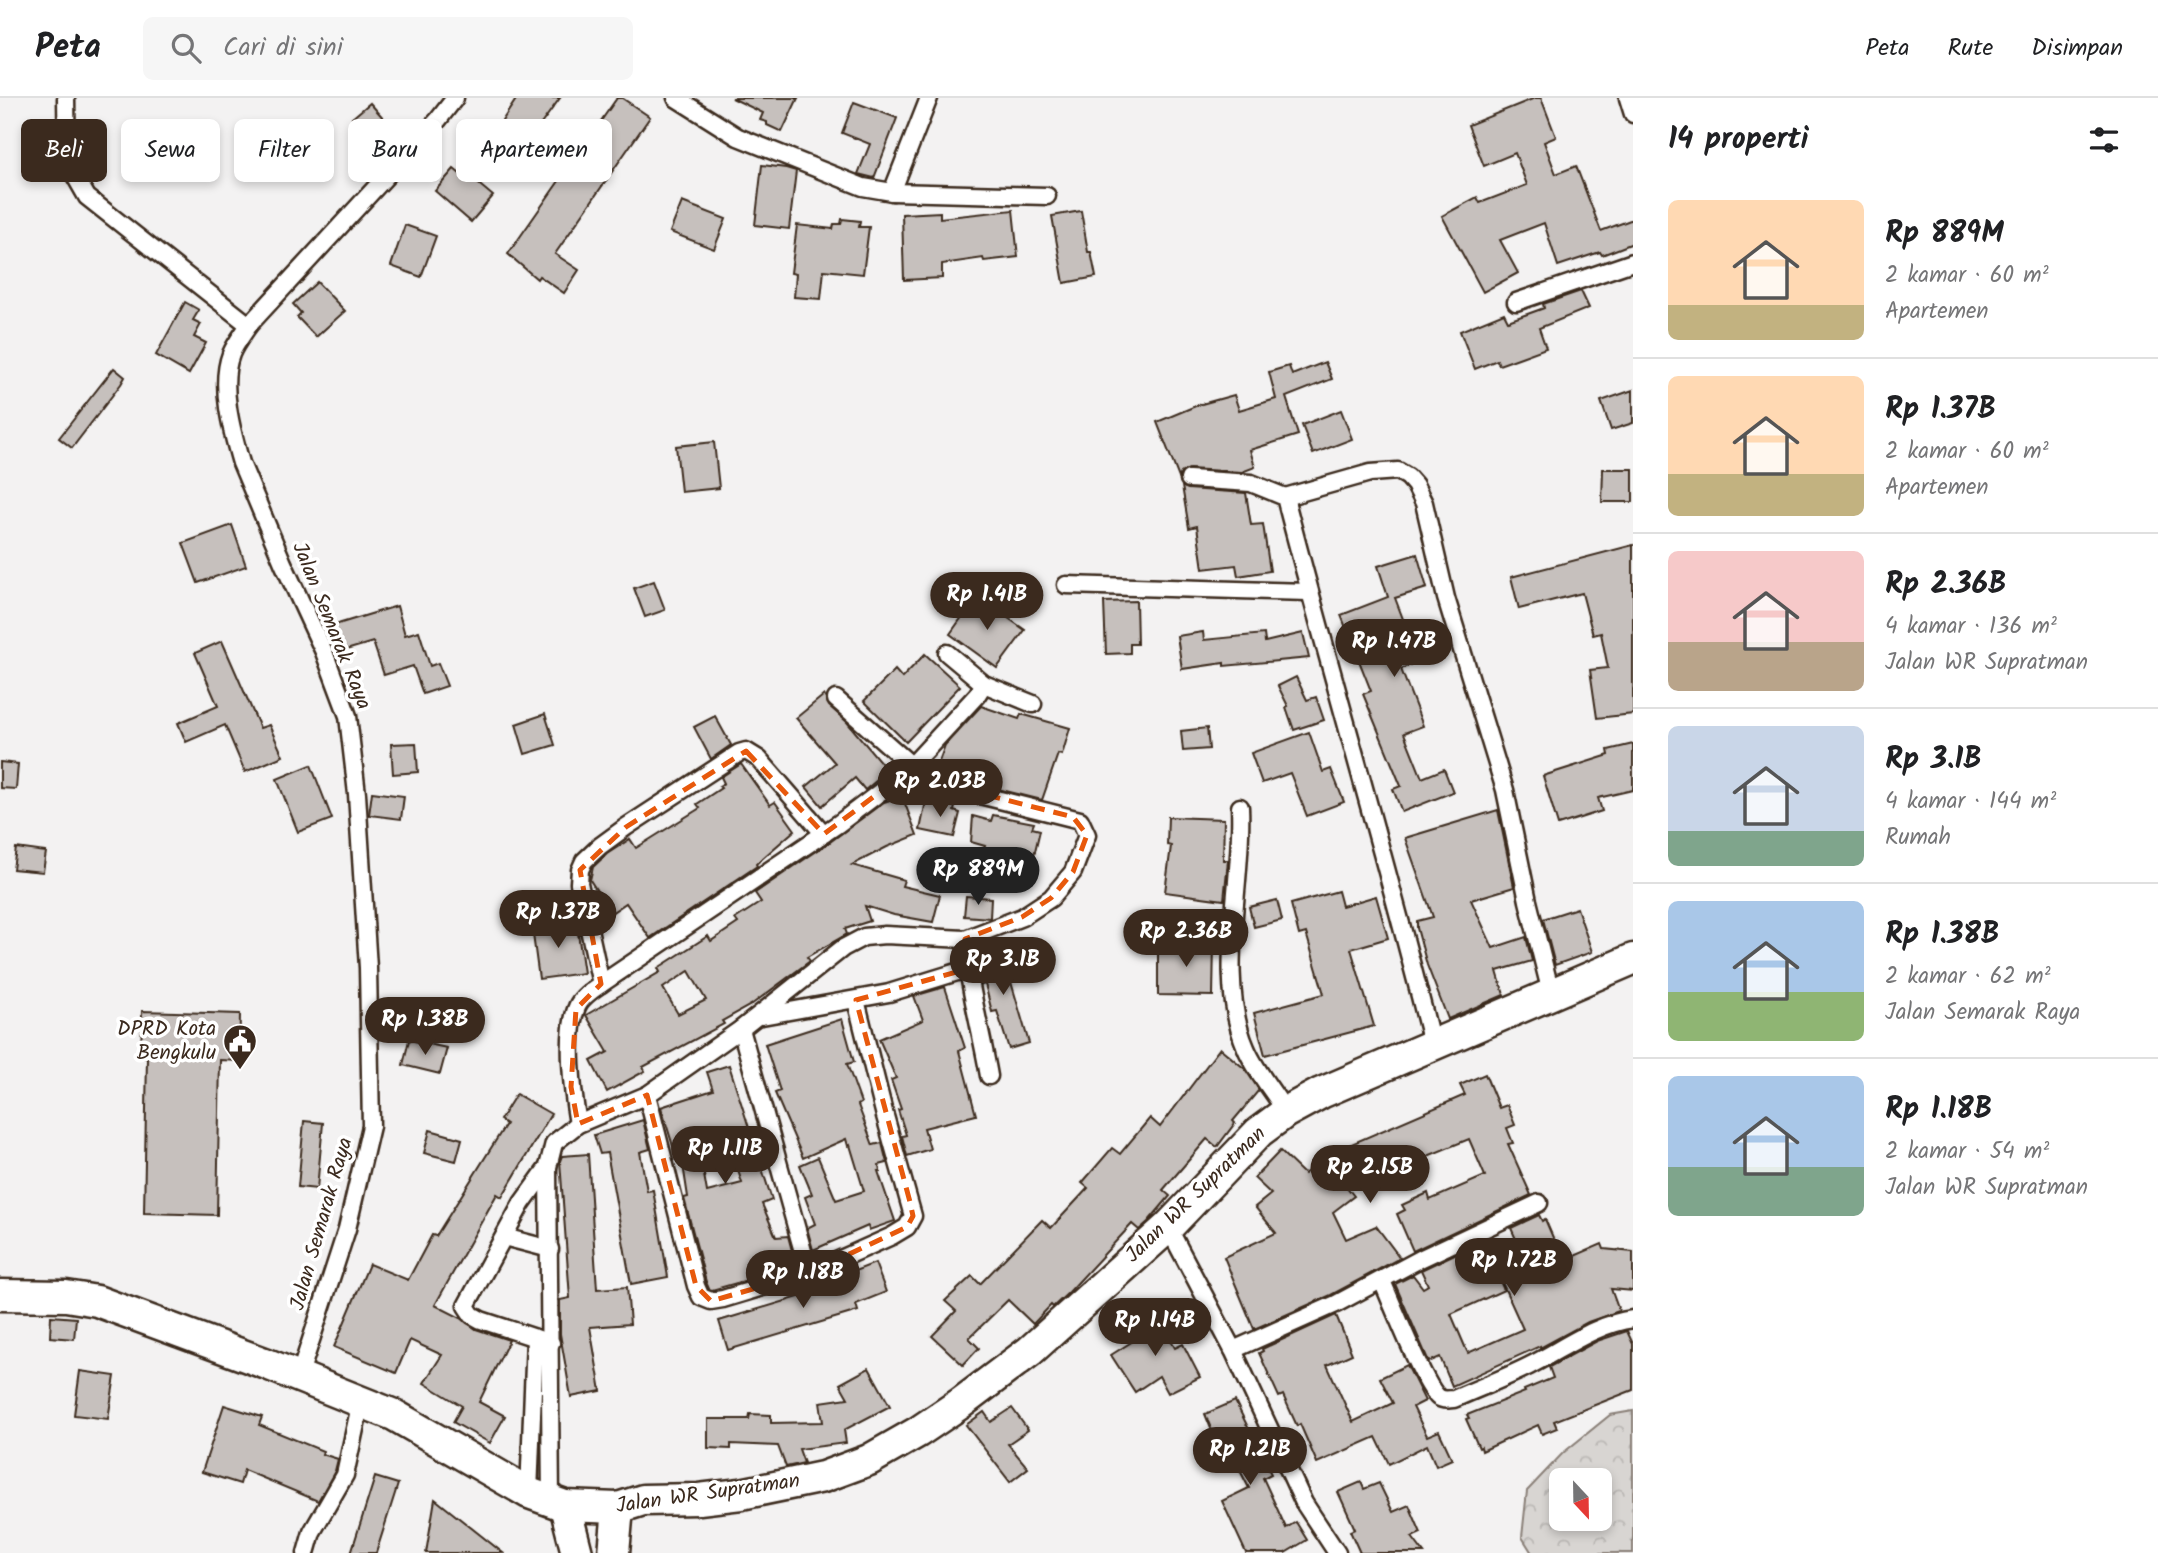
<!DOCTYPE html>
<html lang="id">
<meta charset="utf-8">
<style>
body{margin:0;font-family:Kalam,sans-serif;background:#f6f6f6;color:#202124;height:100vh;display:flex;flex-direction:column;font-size:26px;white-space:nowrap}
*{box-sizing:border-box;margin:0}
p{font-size:23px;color:#757577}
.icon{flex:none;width:38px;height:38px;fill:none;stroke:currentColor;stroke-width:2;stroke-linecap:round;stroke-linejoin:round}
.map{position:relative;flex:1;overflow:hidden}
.panel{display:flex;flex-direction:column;background:#fff;width:525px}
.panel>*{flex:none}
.hud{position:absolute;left:21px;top:21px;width:665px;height:63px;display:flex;gap:14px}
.needle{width:46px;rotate:158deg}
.buttons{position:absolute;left:1549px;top:1370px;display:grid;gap:14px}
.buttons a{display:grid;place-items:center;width:63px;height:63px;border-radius:10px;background:#fff;box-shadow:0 4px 10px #0003;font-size:35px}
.price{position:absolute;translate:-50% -60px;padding:0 16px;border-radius:24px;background:#3b2a1e;color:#fff;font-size:23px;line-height:46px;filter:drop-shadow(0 2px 4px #0008)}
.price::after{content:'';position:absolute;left:50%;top:42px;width:21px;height:16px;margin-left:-10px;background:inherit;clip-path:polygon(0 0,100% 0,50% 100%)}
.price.active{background:#222;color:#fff}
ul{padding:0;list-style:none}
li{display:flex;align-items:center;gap:21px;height:175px;padding:0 35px}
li+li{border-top:2px solid #e0e0e0}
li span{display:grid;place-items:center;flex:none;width:196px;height:140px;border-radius:10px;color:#555}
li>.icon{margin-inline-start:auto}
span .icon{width:84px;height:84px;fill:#fffc;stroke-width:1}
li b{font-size:30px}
h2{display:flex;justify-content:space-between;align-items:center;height:84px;padding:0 35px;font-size:30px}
.chip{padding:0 24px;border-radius:10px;background:#fff;box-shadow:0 4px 10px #0003;font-size:24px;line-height:63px}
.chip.active{background:#3b2a1e;color:#fff}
header{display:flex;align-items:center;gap:42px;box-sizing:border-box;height:98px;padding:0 35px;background:#fff;border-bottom:2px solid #e0e0e0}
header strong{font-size:33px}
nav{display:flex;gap:38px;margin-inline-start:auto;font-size:24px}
.search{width:490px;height:63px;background:#f6f6f6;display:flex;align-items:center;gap:18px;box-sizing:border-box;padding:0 24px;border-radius:10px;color:#757577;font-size:26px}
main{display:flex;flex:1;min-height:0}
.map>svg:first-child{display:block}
.forest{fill:url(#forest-crowns);stroke:#8a8078;stroke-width:2;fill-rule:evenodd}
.building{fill:#c6c0bd;stroke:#3b2a1e;stroke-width:2;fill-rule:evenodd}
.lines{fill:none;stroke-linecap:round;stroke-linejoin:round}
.street-casing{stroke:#3b2a1e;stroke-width:21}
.highway-casing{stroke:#3b2a1e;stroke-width:35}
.street{stroke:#fff;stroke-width:16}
.highway{stroke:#fff;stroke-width:30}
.marked{fill:none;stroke:#e8590c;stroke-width:5;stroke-dasharray:14 9;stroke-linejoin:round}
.labels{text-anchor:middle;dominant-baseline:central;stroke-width:7;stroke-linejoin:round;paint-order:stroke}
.street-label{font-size:21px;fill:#3b2a1e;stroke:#fff}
.poi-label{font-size:21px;fill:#3b2a1e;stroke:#fff;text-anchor:end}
</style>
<header>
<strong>Peta</strong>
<div class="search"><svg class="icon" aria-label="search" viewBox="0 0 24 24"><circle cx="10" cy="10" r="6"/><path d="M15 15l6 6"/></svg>Cari di sini</div>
<nav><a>Peta</a><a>Rute</a><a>Disimpan</a></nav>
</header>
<main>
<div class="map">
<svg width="1633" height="1455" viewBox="0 0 1633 1455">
<defs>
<pattern id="forest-crowns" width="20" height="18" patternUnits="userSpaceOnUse" patternTransform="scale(1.75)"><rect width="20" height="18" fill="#d8d5d2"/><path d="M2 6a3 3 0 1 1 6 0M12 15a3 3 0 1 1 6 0" fill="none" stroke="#bab7b4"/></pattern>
</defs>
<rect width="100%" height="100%" fill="#f3f2f2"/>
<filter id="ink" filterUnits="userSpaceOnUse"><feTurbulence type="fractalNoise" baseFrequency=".0143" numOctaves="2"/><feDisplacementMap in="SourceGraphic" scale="14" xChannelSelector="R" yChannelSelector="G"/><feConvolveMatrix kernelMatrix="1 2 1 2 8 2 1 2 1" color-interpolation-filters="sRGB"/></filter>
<g filter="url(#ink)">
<path class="forest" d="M1633,1313V1455H1532L1522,1439L1527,1393L1563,1355L1610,1317ZM1561,1382H1600V1421H1561Z"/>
<g class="building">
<polygon points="517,0 560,0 520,55 493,37"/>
<polygon points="617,0 622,0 650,19 555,156 579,172 564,195 539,178 537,181 508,156"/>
<polygon points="732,0 798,0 782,34 767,27 767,24 760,22 763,15"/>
<polygon points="1535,0 1541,0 1556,39 1544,44 1556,76 1576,68 1601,133 1633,121 1633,145 1602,157 1600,154 1558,168 1544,125 1500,142 1518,175 1483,194 1442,118 1477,99 1480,105 1527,87 1515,55 1484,68 1468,27"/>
<polygon points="854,4 897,20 874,80 858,76 870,46 842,35"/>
<polygon points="370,5 393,31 375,47 352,20"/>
<polygon points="762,67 786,70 796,73 789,131 755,127"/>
<polygon points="454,71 471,85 474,82 493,98 471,124 435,93"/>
<polygon points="682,104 726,121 714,151 670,134"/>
<polygon points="1013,112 1018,159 984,163 983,160 942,166 942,180 904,182 902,116 940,114 940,120"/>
<polygon points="1081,113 1088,154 1091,154 1096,179 1064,185 1052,118"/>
<polygon points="842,121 860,123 859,129 869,129 863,176 824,172 821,201 794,199 796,176 791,175 797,127 833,131 834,126 841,126"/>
<polygon points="405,127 436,138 421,179 391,168"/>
<polygon points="317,184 345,213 316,239 297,219 301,215 293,206"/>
<polygon points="1581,193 1589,210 1539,230 1546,250 1499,267 1497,262 1475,271 1460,233 1504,215 1508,223 1544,210 1543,206"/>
<polygon points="185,204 199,212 193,222 201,226 194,239 206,245 189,276 156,257"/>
<polygon points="1325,264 1332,281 1286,299 1298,337 1250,352 1255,369 1242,374 1189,371 1181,375 1179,380 1157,324 1198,307 1234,297 1239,312 1276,301 1269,274 1289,268 1292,277"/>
<polygon points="114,270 125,279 121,286 72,350 59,340"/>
<polygon points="1633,292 1633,325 1611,332 1601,303"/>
<polygon points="1341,312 1352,341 1313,356 1302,327"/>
<polygon points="714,344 719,390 681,394 676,348"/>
<polygon points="1603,371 1633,371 1633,404 1602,404"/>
<polygon points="1182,388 1188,391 1246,395 1251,427 1263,426 1270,473 1238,478 1236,467 1203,471 1197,428 1189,430"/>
<polygon points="232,427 246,468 198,485 183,445"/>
<polygon points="1633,447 1633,616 1597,620 1590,572 1608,570 1601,535 1593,537 1582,495 1519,511 1511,479"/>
<polygon points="1417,456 1427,490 1395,500 1419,563 1401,571 1423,628 1404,635 1422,680 1444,671 1453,694 1402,714 1393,691 1401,688 1363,596 1371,593 1341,517 1388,499 1378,468"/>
<polygon points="654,483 665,512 645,519 634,490"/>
<polygon points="977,498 1025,532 997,570 950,536"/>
<polygon points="1136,503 1137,546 1130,546 1130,555 1106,556 1104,504"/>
<polygon points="397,508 405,537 419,533 430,568 438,565 447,588 423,596 413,568 384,577 373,544 336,555 328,529"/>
<polygon points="1203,534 1204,542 1264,536 1265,544 1303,535 1309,560 1224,568 1224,565 1182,571 1177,538"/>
<polygon points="222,543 260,630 269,627 283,658 245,674 225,627 186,644 178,625 218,608 195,555"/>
<polygon points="925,556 960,588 906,644 864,603 895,572 902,580"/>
<polygon points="1296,579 1307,602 1316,599 1324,622 1294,632 1286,609 1288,608 1278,588"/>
<polygon points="824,597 829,608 847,624 888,673 865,692 855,680 822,708 806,689 835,665 796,620"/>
<polygon points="981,608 1019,621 1021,616 1070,630 1062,657 1058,656 1042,702 978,686 936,672 945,647"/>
<polygon points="545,616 555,647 525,656 516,626"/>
<polygon points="715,618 731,647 711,661 694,629"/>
<polygon points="1207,630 1209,651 1183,653 1181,633"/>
<polygon points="1309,634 1323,674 1331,671 1344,704 1307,718 1290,675 1262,685 1251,655"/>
<polygon points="416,645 418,674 393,676 391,646"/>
<polygon points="1633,646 1633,692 1598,700 1602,713 1558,727 1543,678 1609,657 1608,652"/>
<polygon points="0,664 18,666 16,691 0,690"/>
<polygon points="741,666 770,707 775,704 795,732 756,766 757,768 650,840 626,805 611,815 590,782 593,769 607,756 630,741 636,750 700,710 697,706 721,690 719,688 724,685 721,679"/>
<polygon points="311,667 332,721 298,734 277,681"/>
<polygon points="372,694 404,698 401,721 369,717"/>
<path d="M902,698L917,737L887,749L852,767L904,782L902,788L940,797L933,824L894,817L865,808L870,823L845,831L847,836L807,859L810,863L751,907L722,923L724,926L643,969L645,973L607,994L591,963L608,954L586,917L660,874L658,870L708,838L711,843L738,825L735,821L761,804L755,795L830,744L884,704ZM689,873L706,902L678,916L663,890Z"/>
<polygon points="926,703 955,709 954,713 960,715 954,739 920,732"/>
<polygon points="1498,712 1514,789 1471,802 1493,850 1526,839 1532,863 1497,873 1504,897 1448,921 1427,867 1417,830 1417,823 1433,819 1405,740"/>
<polygon points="993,717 1034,725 1032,730 1040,732 1031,770 982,757 985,748 971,744 973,718 991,723"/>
<polygon points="1168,719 1224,721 1223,762 1228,762 1224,802 1165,794 1171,748 1167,747"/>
<polygon points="16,750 46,754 43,774 13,771"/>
<polygon points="1338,793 1342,808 1376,798 1388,840 1351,851 1374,928 1265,957 1254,915 1324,896 1306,835 1299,837 1291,806"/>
<polygon points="966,798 991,800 990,820 964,818"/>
<polygon points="1277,802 1282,822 1254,829 1249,809"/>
<polygon points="1577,810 1592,854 1555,867 1543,821"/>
<polygon points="576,822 584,875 539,881 532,829"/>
<polygon points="1158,844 1214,845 1213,898 1158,897"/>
<polygon points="1001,850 1029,945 1009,951 997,913 992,914 985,886 982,887 977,858"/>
<polygon points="945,889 965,950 959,953 976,1017 924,1030 930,1051 907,1058 902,1038 906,1037 898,1012 901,1011 891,982 896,980 879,941 923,922 914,898"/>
<polygon points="142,913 240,916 239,963 220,962 217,1117 144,1115 147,960 141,960"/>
<polygon points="842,921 854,964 847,966 861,1005 858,1007 873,1047 882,1045 887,1065 879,1067 880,1073 878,1073 895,1123 869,1132 868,1128 813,1152 807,1130 815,1126 805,1099 812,1096 800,1067 818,1059 836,1102 864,1093 850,1047 848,1048 846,1041 803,1060 775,995 780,993 765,946"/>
<polygon points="409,942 447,950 440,976 403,967"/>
<polygon points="1220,950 1245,971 1259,992 1233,1023 1235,1025 1217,1049 1207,1041 1163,1092 1170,1098 1148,1124 1139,1132 1132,1126 1069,1194 1053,1209 1051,1207 1033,1226 1008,1202 969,1240 979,1250 963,1267 932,1238 956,1213 945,1203 972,1178 980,1186 1042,1122 1051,1130 1088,1090 1082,1085 1112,1050 1120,1056 1150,1020 1160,1029"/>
<path d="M729,967L772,1102L762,1106L776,1139L788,1138L794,1160L790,1162L793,1169L712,1192L709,1191L706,1184L684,1100L688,1099L682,1060L677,1061L661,1009L713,992L707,974ZM729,1044L742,1085L707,1094L700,1054Z"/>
<polygon points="1485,976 1499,1010 1507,1007 1515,1027 1507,1030 1513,1045 1508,1046 1531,1097 1413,1153 1397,1116 1405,1112 1402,1107 1428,1095 1430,1102 1485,1078 1469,1041 1403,1068 1404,1070 1381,1080 1378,1074 1346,1088 1354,1098 1333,1114 1346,1141 1376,1128 1400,1160 1331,1197 1254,1231 1224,1159 1276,1135 1255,1109 1271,1096 1254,1080 1280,1053 1304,1076 1335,1053 1465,997 1460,987"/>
<polygon points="516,996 551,1016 502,1099 497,1096 435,1207 461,1220 476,1231 509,1242 479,1304 505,1318 490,1345 453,1324 462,1308 424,1285 442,1257 410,1242 396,1275 334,1249 369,1166 408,1182 432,1137 436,1138 506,1026 500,1022"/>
<polygon points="643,1022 650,1051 640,1054 647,1093 653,1092 668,1179 631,1186 607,1055 600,1056 594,1037"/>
<polygon points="304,1023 323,1025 317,1091 298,1089"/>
<polygon points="430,1032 462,1041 456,1063 424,1055"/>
<polygon points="588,1056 597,1191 627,1189 630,1226 590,1229 601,1293 571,1299 560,1236 560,1202 570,1200 560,1063 562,1058"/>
<polygon points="1539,1117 1542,1123 1545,1121 1563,1163 1602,1146 1604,1151 1633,1154 1633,1193 1611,1191 1619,1213 1588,1224 1540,1250 1540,1248 1452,1288 1440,1259 1429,1264 1395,1186 1413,1177 1423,1190 1428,1187 1421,1172 1482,1143 1504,1192 1451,1216 1466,1251 1468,1255 1523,1231 1499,1178 1527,1166 1511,1130"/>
<polygon points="875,1165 886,1194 856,1206 858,1213 728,1252 719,1223 855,1182 852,1174"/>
<polygon points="1155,1214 1175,1250 1183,1246 1200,1279 1168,1295 1159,1278 1135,1294 1111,1257 1141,1238 1134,1225"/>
<polygon points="1336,1217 1352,1256 1327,1267 1353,1324 1393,1305 1380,1280 1407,1267 1425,1303 1413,1309 1427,1338 1439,1333 1452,1361 1436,1368 1427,1347 1389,1366 1376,1339 1317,1365 1300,1326 1297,1328 1283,1297 1279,1299 1259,1255 1263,1253 1262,1251"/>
<polygon points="51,1218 76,1220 74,1241 50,1239"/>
<polygon points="1627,1233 1633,1246 1633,1292 1554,1323 1557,1330 1542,1336 1538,1327 1482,1353 1481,1349 1479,1350 1466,1321 1469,1320 1467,1317 1525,1294 1524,1292 1553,1280 1549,1269 1597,1243"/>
<polygon points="869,1270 890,1308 844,1332 846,1345 799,1351 804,1365 786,1369 778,1348 731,1346 731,1351 708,1350 708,1321 749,1321 750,1316 771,1317 771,1325 823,1324 820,1304 848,1300 840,1286"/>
<polygon points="80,1273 115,1278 108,1321 74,1317"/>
<polygon points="1235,1303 1271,1376 1263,1380 1286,1430 1296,1424 1307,1442 1285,1455 1246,1455 1222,1403 1249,1390 1232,1357 1220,1363 1207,1335 1212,1333 1205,1316"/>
<polygon points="224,1307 262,1319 259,1327 323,1353 322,1356 338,1361 335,1373 318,1403 244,1372 240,1386 202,1374"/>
<polygon points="1012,1310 1028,1332 1008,1346 1028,1370 1010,1384 966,1327 984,1314 991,1324"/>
<polygon points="375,1379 398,1386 376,1455 351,1455"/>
<polygon points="1361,1384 1364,1391 1379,1385 1393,1414 1409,1407 1421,1435 1412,1439 1424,1455 1360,1455 1350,1433 1355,1431 1338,1394"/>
<polygon points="435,1401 503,1455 426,1455"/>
</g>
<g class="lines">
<g class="street-casing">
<g id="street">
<polyline points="66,0 67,64 87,99 249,227"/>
<polyline points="676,0 738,39 863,89 892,94 1047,98"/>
<polyline points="1628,0 1633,16"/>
<polyline points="892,94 929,0"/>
<polyline points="1516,204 1633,164"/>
<path d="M1189,381L1251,385L1285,399C1332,582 1387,763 1432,946"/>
<polyline points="1285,399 1370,375 1398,373 1408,379 1415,387 1424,405 1446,500 1505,692 1528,803 1551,895"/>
<polyline points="1066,487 1309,494"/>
<polyline points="947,555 984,586 1033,606"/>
<polyline points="836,601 912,668"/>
<path d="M1240,709C1244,785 1215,878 1246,950C1255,972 1273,993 1286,1014"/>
<path d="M965,841C968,887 981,932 989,978"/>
<polyline points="601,886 579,785 580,772 584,763 600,748 626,729 739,655 746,653 759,661 824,736"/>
<polyline points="762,918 889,895 967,871"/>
<polyline points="741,931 809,1175"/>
<polyline points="647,997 696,1188 701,1199 711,1203 723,1201 809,1175 892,1138 907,1129 913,1118 885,1018 856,902"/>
<path d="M578,1026C573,997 565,936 577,909C581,899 592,892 601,886L838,726L904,676"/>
<polyline points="548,1069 522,1105 466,1208 472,1217 481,1222 551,1245"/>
<polyline points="1168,1129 1233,1252 1304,1405 1337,1455"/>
<polyline points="504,1139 550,1151"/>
<path d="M1382,1183C1392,1205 1424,1287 1438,1299C1443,1303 1449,1301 1454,1301C1479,1290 1505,1280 1529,1268C1563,1251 1595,1226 1633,1221"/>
<polyline points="1233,1252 1336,1206 1422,1160 1539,1105"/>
<path d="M299,1279L347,1131L371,1028L368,870L357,696L348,618L324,554L283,465L241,365C232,334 219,287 231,256C235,246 243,236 249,227L438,22L455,0"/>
<polyline points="529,1395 535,1240"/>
<polyline points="551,1404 548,1069 554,1045 578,1026 647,997 741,931 843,850 864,839 885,837 965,841 1022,819 1051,800 1073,774 1087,737 1080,722 919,682 904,676 977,597 984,586"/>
<polyline points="306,1455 312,1434 345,1377 361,1303"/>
</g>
</g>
<g class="highway-casing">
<g id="highway">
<polyline points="0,1197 66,1198 97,1203 267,1266 394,1317 529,1395 565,1408 618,1410 643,1402 699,1401 741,1396 823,1379 869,1362 918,1334 961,1305 1030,1253 1168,1129 1259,1034 1286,1014 1321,995 1633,861"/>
<polyline points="565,1408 577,1455"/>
<polyline points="614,1455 618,1410"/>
</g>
</g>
<use href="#street" class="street"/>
<use href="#highway" class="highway"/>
</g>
</g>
<path class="marked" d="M746,653L824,736L904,676L1073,719L1087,737L1073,774L1051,800L1022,819L965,841L967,871L856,902L910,1104L913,1118L907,1129L809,1175L711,1203L696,1188L647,997L578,1026L571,989L576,911L601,886L580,772L626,729Z"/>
<defs>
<g id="civic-pin" transform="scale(1.75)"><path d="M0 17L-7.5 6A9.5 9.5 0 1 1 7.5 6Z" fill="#3b2a1e" stroke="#fff"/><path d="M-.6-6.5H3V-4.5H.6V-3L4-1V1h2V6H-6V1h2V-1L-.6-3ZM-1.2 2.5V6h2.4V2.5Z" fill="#fff"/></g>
</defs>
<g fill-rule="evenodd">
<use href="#civic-pin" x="240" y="943"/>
</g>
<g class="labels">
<g class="street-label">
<text transform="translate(331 528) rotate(68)">Jalan Semarak Raya</text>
<text transform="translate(1196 1097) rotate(-44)">Jalan WR Supratman</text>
<text transform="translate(322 1126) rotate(-74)">Jalan Semarak Raya</text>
<text transform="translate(708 1396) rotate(-8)">Jalan WR Supratman</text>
</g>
<g class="poi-label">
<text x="216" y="931">DPRD Kota<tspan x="216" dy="24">Bengkulu</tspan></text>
</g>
</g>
</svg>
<div class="buttons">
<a><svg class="needle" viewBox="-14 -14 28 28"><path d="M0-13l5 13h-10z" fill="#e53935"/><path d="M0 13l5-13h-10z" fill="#757577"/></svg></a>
</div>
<b class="price" style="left:987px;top:534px">Rp 1.41B</b>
<b class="price" style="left:1394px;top:581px">Rp 1.47B</b>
<b class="price" style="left:940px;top:721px">Rp 2.03B</b>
<b class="price active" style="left:978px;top:809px">Rp 889M</b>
<b class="price" style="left:558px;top:852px">Rp 1.37B</b>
<b class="price" style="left:1186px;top:871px">Rp 2.36B</b>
<b class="price" style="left:1003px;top:899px">Rp 3.1B</b>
<b class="price" style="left:425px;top:959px">Rp 1.38B</b>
<b class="price" style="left:725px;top:1088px">Rp 1.11B</b>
<b class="price" style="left:1370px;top:1107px">Rp 2.15B</b>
<b class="price" style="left:1514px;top:1200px">Rp 1.72B</b>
<b class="price" style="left:803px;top:1212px">Rp 1.18B</b>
<b class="price" style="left:1155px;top:1260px">Rp 1.14B</b>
<b class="price" style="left:1250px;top:1389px">Rp 1.21B</b>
<div class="hud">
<a class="chip active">Beli</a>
<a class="chip">Sewa</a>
<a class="chip">Filter</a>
<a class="chip">Baru</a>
<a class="chip">Apartemen</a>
</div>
</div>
<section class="panel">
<h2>14 properti<svg class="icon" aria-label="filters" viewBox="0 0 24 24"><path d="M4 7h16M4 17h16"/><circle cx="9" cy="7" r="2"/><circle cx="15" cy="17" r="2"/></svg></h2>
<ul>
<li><span style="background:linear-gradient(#ffd9b3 75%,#c2b280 0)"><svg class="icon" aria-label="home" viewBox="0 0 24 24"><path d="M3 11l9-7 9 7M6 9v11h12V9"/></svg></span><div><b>Rp 889M</b><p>2 kamar · 60 m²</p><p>Apartemen</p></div></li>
<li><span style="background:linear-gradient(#ffd9b3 70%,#c2b280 0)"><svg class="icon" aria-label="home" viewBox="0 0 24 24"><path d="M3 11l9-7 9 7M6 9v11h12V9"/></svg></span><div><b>Rp 1.37B</b><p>2 kamar · 60 m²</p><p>Apartemen</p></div></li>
<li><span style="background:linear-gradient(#f6c9c9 65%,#b9a48a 0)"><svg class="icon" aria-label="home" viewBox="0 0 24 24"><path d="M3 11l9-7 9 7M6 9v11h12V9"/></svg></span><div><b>Rp 2.36B</b><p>4 kamar · 136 m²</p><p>Jalan WR Supratman</p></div></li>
<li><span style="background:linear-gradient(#c9d6e8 75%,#7fa58c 0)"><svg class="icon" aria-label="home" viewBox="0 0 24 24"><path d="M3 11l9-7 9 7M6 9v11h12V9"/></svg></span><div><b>Rp 3.1B</b><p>4 kamar · 144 m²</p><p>Rumah</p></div></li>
<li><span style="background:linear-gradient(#a9c7e8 65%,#8fb573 0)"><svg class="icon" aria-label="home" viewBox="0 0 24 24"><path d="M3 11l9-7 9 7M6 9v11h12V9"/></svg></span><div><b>Rp 1.38B</b><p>2 kamar · 62 m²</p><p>Jalan Semarak Raya</p></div></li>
<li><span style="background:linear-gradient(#a9c7e8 65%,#7fa58c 0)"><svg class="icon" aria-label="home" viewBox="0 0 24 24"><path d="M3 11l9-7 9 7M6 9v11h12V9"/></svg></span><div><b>Rp 1.18B</b><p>2 kamar · 54 m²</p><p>Jalan WR Supratman</p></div></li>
</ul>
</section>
</main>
